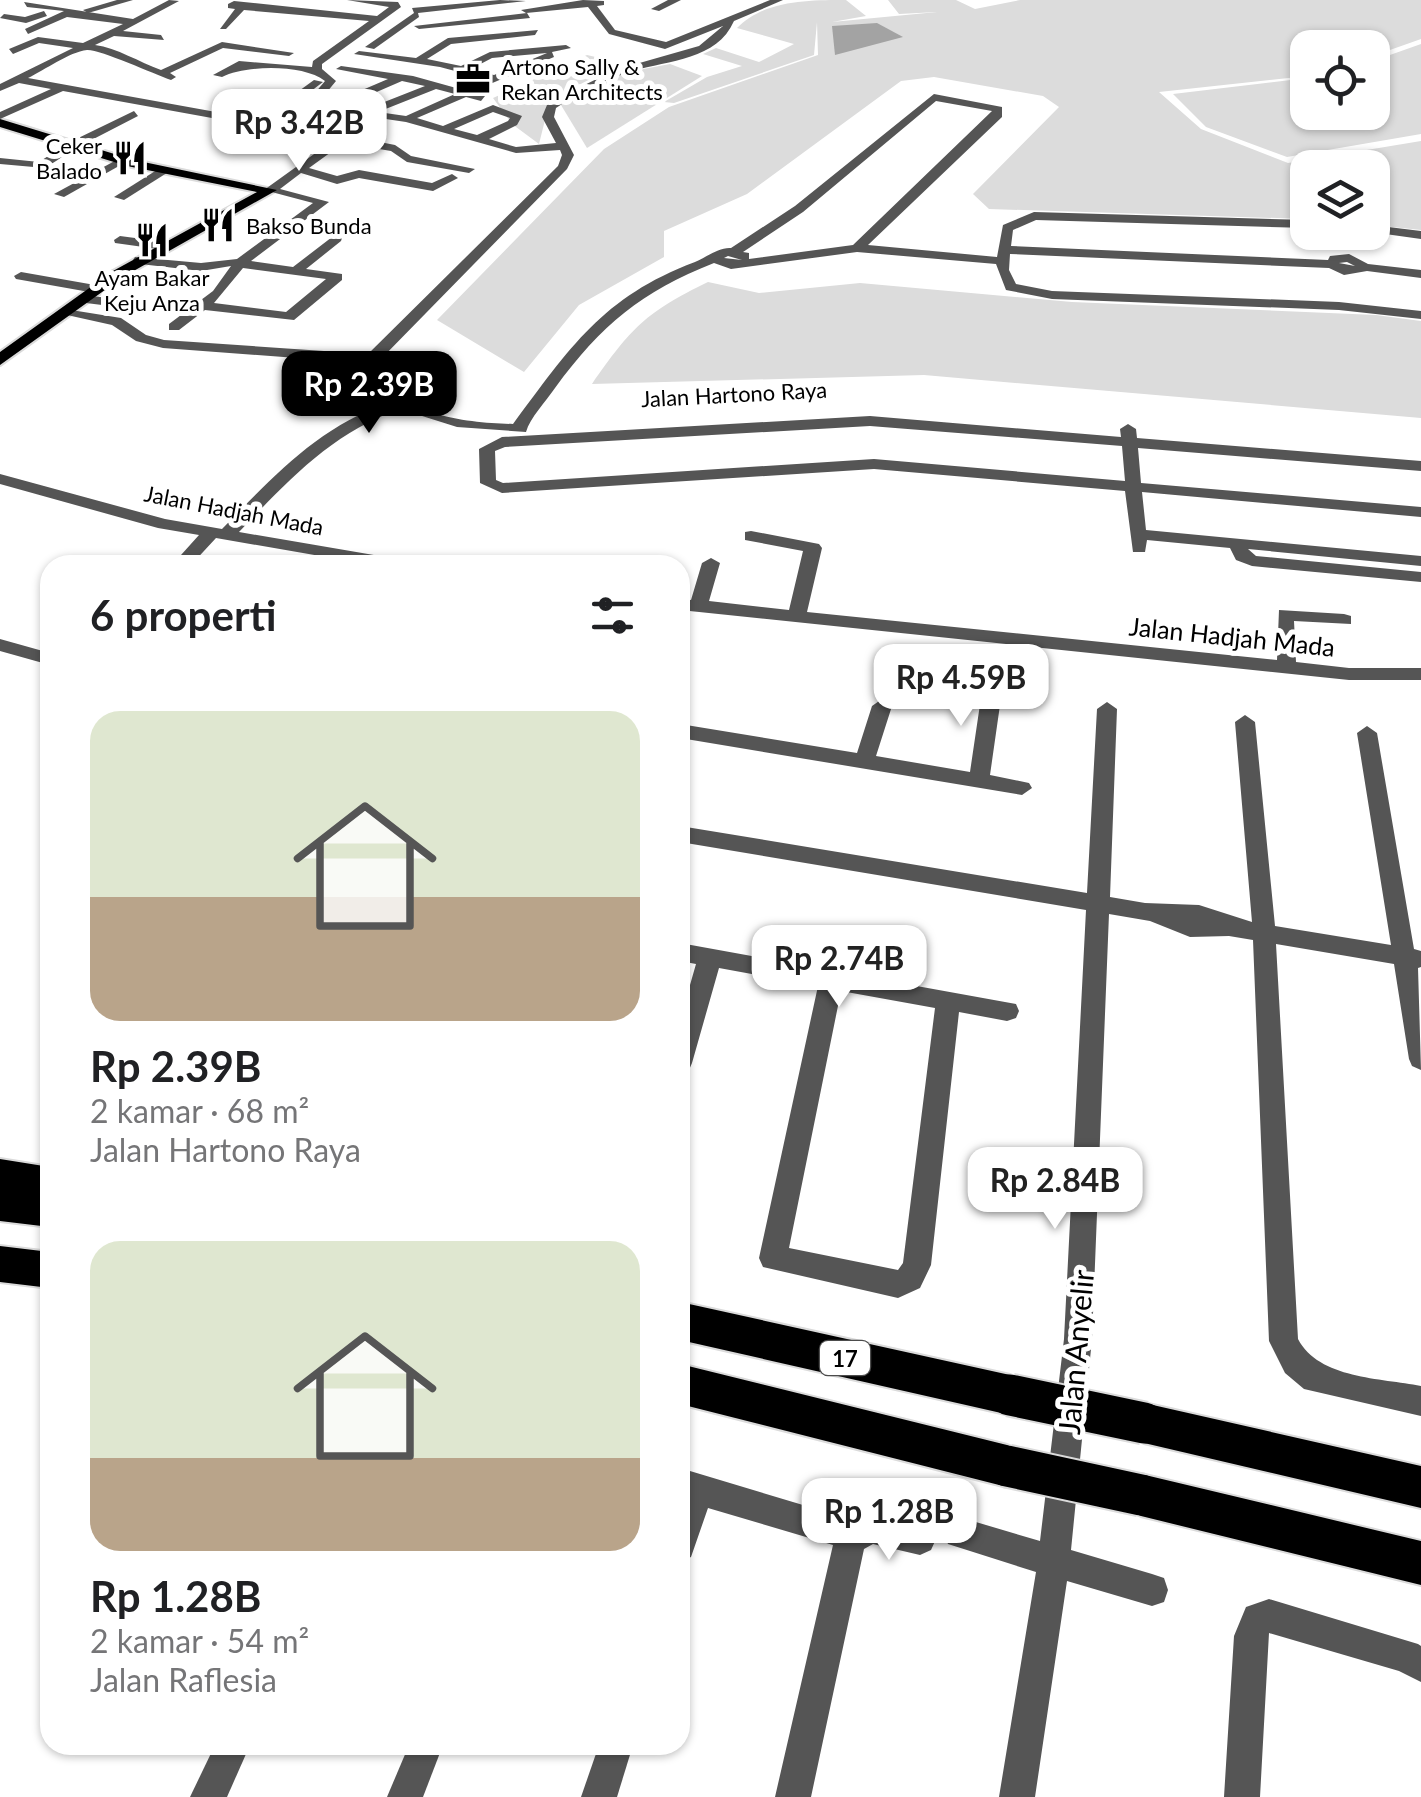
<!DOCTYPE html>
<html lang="id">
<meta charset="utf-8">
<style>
body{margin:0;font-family:Lato,sans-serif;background:#f2f2f2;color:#202124;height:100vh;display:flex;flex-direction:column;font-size:38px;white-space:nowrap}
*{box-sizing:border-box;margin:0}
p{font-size:32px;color:#757577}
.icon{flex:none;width:55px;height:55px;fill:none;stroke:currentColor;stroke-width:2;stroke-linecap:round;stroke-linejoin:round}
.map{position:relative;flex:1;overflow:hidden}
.panel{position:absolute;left:40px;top:555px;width:650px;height:1200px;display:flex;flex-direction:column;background:#fff;border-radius:30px;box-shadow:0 2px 8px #0004}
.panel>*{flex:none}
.buttons{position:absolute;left:1290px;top:30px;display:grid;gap:20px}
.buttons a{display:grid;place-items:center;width:100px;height:100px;border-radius:20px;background:#fff;box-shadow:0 2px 8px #0004;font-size:50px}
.price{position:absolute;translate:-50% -85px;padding:0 22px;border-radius:20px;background:#fff;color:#222;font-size:32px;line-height:65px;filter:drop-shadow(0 2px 5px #0008)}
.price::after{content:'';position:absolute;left:50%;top:60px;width:30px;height:22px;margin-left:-15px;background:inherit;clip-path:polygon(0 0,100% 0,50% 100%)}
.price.current{background:#000;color:#fff}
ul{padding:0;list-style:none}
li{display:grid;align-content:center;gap:20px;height:530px;padding:0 50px}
li span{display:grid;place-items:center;height:310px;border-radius:30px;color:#555}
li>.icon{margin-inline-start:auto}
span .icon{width:180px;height:180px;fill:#fffc;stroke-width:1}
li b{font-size:42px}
h2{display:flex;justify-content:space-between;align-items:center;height:120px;padding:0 50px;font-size:42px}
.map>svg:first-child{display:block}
.green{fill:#dcdcdc}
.water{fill:#a3a3a3}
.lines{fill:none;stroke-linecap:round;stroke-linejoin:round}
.major-casing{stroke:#dbdbdb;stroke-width:4}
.highway-casing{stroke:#dbdbdb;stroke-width:4}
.minor{fill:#555;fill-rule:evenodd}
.major{fill:#000;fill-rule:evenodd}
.highway{fill:#000;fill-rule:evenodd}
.highway-bridge-casing{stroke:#dbdbdb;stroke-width:45;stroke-linecap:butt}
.highway-bridge{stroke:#000;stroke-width:41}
.labels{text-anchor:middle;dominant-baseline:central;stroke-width:10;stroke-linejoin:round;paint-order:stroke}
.far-poi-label{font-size:22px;fill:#000;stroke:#fff;text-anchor:start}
.far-street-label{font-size:22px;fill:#000;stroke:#fff}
.shield{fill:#fff;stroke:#4c4c4c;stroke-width:2.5}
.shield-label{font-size:22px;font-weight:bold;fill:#000}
.street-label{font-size:25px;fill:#000;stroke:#fff}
.near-street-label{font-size:30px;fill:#000;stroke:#fff}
</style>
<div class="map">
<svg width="1421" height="1797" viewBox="0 0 1421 1797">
<rect width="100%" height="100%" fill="#fff"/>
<g class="green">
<path d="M846,0L866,16L832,22L937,12L899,14L888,0H956L975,9L1020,0H1421V39L1373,56L1372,48H1308L1307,76L1159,92L1201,129L1288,163L1421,141V230L1373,225L1372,168H1308L1307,219L989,209L973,194L1059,107L1043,96L934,77L901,81L747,194L664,231V257L579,305L524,372L437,320L604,149L669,107L818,55L817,22L814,55L674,103L664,102L707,77L742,66L703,54L716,48L759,62L794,44L737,28C764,0 809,0 846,0Z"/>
<polygon points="1421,44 1421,134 1287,157 1206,127 1173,94 1307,78 1308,112 1372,112 1373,61"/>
<polygon points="587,55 621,63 550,100 539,144 512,124 493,98"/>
<polygon points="670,64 702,76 587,148 561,105 617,74"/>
<path d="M708,282L759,293L860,283L1072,302L1376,315L1421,321V418L924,375L592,384C631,328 646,312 708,282Z"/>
</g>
<polygon class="water" points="877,23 903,37 835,55 832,26"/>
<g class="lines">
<g class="major-casing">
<polygon id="major" points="0,119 134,160 277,190 123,277 0,365 0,352 113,271 257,192 127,166 0,127"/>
</g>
<g class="highway-casing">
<g id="highway">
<polygon points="0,1159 50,1167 50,1227 0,1221"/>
<polygon points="0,1246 50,1252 50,1288 0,1282"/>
<polygon points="680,1302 1010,1375 1024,1381 1030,1395 1024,1409 1010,1415 680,1340"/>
<polygon points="680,1364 1007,1445 1022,1451 1028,1466 1022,1481 1007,1487 680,1404"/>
<polygon points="1144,1403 1421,1466 1421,1508 1144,1443 1130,1437 1124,1423 1130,1409"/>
<polygon points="1141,1474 1421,1541 1421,1585 1141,1516 1126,1510 1120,1495 1126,1480"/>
</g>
</g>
<g class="minor">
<polygon points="117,0 133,0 88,13 83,10"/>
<path d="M169,0L179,1L123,31L161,35L164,40L114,36L95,45C117,48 139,62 161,70L222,42L294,53L289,56L223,48L170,73L176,77L171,80C154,74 99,49 87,50C69,52 45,70 28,78L288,125L325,81C303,64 246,65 222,77L213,75L239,61L312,67L313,61L369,21L244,10L226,29H220L235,9L228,8V4L234,1L377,16L389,7L347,0L398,2L401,7L322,64V69L336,81L299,126L395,145L411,156L475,169L469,173L407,162L391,151L338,142V147L309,168L337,176L359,170L432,183L452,174L458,178L433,191L359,178L337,184L301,173L280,189L329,202L251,261L293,267L336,234L342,238L341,241L306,269L342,274V280L294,320L205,310L179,330H169V324L213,291L231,266L201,271L140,264L133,260L135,257L201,263L237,259L313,203L264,190L328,144L323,138L63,91L0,119V112L51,89L19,83L0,91V84L73,48L39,43L13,54L9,49L38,37L83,43L123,24L67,17L28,34L25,29L64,11L27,7L24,2L133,19ZM243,268L326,279L286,312L214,303Z"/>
<polygon points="500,0 526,1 418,13 419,17 374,49 365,47 414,13 412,8"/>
<path d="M583,0L604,1V5L597,6L615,30L666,42L770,0H783L734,21C717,60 669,60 633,71C606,79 579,92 556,108L554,117L574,155L567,169L379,361L375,368C397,415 466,423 513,424C570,348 602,297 695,262C707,257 719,247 731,248L795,206L934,94L1002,107V117L868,245L997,257L1003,225L1034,212L1308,220V228L1036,220L1013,230L1011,246L1328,260L1330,256L1349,254L1368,264L1421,270V278L1367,271L1344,275L1329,268L1010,254L1009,270L1016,284L1052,291L1339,302L1421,311V319L1339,310L1052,299L1006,290L996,264L857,252L731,269L714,263C641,292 602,324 555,388C546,401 530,418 526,432L457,427L400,409C331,433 288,481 239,532L403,560L412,565H372L216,538L191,565H172L199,535L158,528L0,484V474L165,519L222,529C273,477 318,427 388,403L370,388L361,368L363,363L163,348L136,341L112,325L58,313L65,309L121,318L146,335L164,340L368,354L558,166L562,155L560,150L516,153L406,122L325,110V106L388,79L336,69L341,66L413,76L485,96L481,101L466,97L417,118L443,126L493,105L522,116L517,125L489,139L516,147L556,143L542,117L547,105L556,99L615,70L699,46L723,26L665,49L609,34L588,7L526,13L521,10ZM402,81L425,86L364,110L342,107ZM436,89L455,94L406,116L378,112ZM936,101L992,111L853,245L749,259V253L743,252L803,212ZM493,112L510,118L508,121L477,135L454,129ZM728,256L742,260L724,258ZM1347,262L1355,266L1339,263Z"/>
<polygon points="668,0 681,0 659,11 651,9"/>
<polygon points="44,11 47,16 26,23 0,18 4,14 25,17"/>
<polygon points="527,13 530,18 419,29 414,26"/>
<path d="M538,30L535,35L451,44L427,59L461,66L490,52L566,45L571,48L552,52L554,57L483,87L478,84L485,79L440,67L354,54L359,51L416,58L448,38ZM547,53L494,75L471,69L492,58Z"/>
<polygon points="314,80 323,82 289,108 281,108 281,104"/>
<polygon points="134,111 138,116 78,147 45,168 0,164 0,158 39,162 68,143"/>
<polygon points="122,157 126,162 64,197 54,194"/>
<polygon points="160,168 170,171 124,200 114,197"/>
<polygon points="1372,225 1421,231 1421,239 1371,232"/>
<polygon points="120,236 165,242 171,246 165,250 115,243 114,240"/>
<polygon points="21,272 95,285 102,289 95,293 16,279 14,276"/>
<polygon points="83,295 134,301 141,305 134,309 78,302 78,296"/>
<path d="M870,416L1121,437L1120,429L1128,424L1136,429L1137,438L1421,461V471L1138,448L1141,483L1421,507V517L1142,492L1146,530L1421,556V566L1248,549L1256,556L1421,572V582L1252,566L1236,560L1230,548L1147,540L1145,552H1133L1125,491L874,469L502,493L480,483L479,449L502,437ZM870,426L1122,446L1125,481L874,459L503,483L496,480L495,451L505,447Z"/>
<polygon points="751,531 819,544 822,548 807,612 1277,660 1279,610 1344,614 1351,616 1351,624 1294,621 1296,662 1349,668 1421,668 1421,680 1349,680 680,610 680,598 691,600 702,563 711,558 720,563 709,601 789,610 803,551 745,540 745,532"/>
<polygon points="0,639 50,653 50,665 0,651"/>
<polygon points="993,678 1003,684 990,775 1029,783 1032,788 1022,795 680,738 680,724 857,753 872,706 882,699 892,706 876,756 970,772 983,684"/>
<path d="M1107,702L1117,709L1110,897L1145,903L1199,905L1252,922L1235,722L1245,715L1255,722L1275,926L1391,945L1357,733L1367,726L1377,733L1414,949L1421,951V967L1418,968L1421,1070L1412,1066L1409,1059L1394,964L1276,944L1298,1339C1319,1379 1381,1378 1421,1386V1416L1304,1389L1285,1373L1269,1341L1253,940L1229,936L1190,937L1150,921L1109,914L1092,1339L1071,1550L1152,1574L1164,1578L1168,1590L1164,1602L1152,1606L1067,1581L1035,1797H999L1036,1572L948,1544L943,1533L948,1522L959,1517L1040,1541L1064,1339L1086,910L680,842V826L1087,893L1097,709Z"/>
<path d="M680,943L1016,1004L1019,1011L1016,1018L1007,1021L959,1012L931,1265L920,1288L898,1298L763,1267L759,1258L818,986L719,968L692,1063L689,1070L680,1074V1020L696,964L680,961ZM841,991L935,1008L903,1263L898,1270L789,1248Z"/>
<path d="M680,1468L853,1520C877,1508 907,1518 931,1528L936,1539L931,1550L920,1555L873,1544L864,1549L811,1797H775L833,1545L708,1508L691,1557L680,1562Z"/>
<polygon points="1269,1599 1418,1644 1421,1646 1421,1682 1399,1671 1269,1633 1260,1797 1224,1797 1234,1636 1246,1607"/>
<polygon points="215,1745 250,1745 227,1797 190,1797"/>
<polygon points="409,1745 443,1745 423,1797 387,1797"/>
<polygon points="599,1745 633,1745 617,1797 581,1797"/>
</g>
<use href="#major" class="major"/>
<use href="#highway" class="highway"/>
<g class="highway-bridge-casing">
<g id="highway-bridge">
<polyline points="1010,1395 1144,1423"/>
<polyline points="1007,1466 1141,1495"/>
</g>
</g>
<use href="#highway-bridge" class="highway-bridge"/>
</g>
<defs>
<g id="office-bare" transform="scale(2.7)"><path d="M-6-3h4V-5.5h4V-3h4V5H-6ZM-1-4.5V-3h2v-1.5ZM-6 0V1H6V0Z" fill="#000" stroke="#fff" stroke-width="2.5" paint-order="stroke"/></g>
<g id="restaurant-bare" transform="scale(2.7)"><path d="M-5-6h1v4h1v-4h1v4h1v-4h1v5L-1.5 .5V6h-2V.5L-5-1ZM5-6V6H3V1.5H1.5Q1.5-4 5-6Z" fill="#000" stroke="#fff" stroke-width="2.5" paint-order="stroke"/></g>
</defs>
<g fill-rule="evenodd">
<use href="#office-bare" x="473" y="79"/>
<use href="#restaurant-bare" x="130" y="158"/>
<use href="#restaurant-bare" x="218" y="225"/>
<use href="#restaurant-bare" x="152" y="240"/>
</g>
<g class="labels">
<g class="far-poi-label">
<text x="501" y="66">Artono Sally &amp;<tspan x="501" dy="25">Rekan Architects</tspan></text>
<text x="102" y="145" text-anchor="end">Ceker<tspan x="102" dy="25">Balado</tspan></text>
<text x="246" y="225">Bakso Bunda</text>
<text x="152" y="277" text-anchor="middle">Ayam Bakar<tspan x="152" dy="25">Keju Anza</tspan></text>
</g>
<g class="far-street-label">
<text transform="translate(734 394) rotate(-3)">Jalan Hartono Raya</text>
<text transform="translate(234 510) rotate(11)">Jalan Hadjah Mada</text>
</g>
<rect class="shield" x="820" y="1341" width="50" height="34" rx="8"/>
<g class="shield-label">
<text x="845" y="1358">17</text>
</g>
<g class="street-label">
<text transform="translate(1232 636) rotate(6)">Jalan Hadjah Mada</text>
</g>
<g class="near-street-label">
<text transform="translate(1075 1352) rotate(-85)">Jalan Anyelir</text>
</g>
</g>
</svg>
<div class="buttons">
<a><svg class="icon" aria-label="locate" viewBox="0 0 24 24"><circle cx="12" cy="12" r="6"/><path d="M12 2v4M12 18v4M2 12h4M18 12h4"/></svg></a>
<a><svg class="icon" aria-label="layers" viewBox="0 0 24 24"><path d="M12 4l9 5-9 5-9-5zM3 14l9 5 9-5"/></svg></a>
</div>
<b class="price" style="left:299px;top:174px">Rp 3.42B</b>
<b class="price current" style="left:369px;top:436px">Rp 2.39B</b>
<b class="price" style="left:961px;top:729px">Rp 4.59B</b>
<b class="price" style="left:839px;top:1010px">Rp 2.74B</b>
<b class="price" style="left:1055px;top:1232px">Rp 2.84B</b>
<b class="price" style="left:889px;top:1563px">Rp 1.28B</b>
<section class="panel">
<h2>6 properti<svg class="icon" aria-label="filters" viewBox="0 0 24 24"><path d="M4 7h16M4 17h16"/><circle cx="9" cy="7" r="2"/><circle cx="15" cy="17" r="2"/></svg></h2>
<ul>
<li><span style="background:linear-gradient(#dfe7d0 60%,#b9a48a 0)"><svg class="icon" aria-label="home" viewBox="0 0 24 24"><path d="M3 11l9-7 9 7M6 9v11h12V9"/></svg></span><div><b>Rp 2.39B</b><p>2 kamar · 68 m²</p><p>Jalan Hartono Raya</p></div></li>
<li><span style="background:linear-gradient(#dfe7d0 70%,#b9a48a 0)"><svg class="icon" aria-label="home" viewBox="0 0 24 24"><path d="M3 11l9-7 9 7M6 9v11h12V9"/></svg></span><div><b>Rp 1.28B</b><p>2 kamar · 54 m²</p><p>Jalan Raflesia</p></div></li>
</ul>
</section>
</div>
